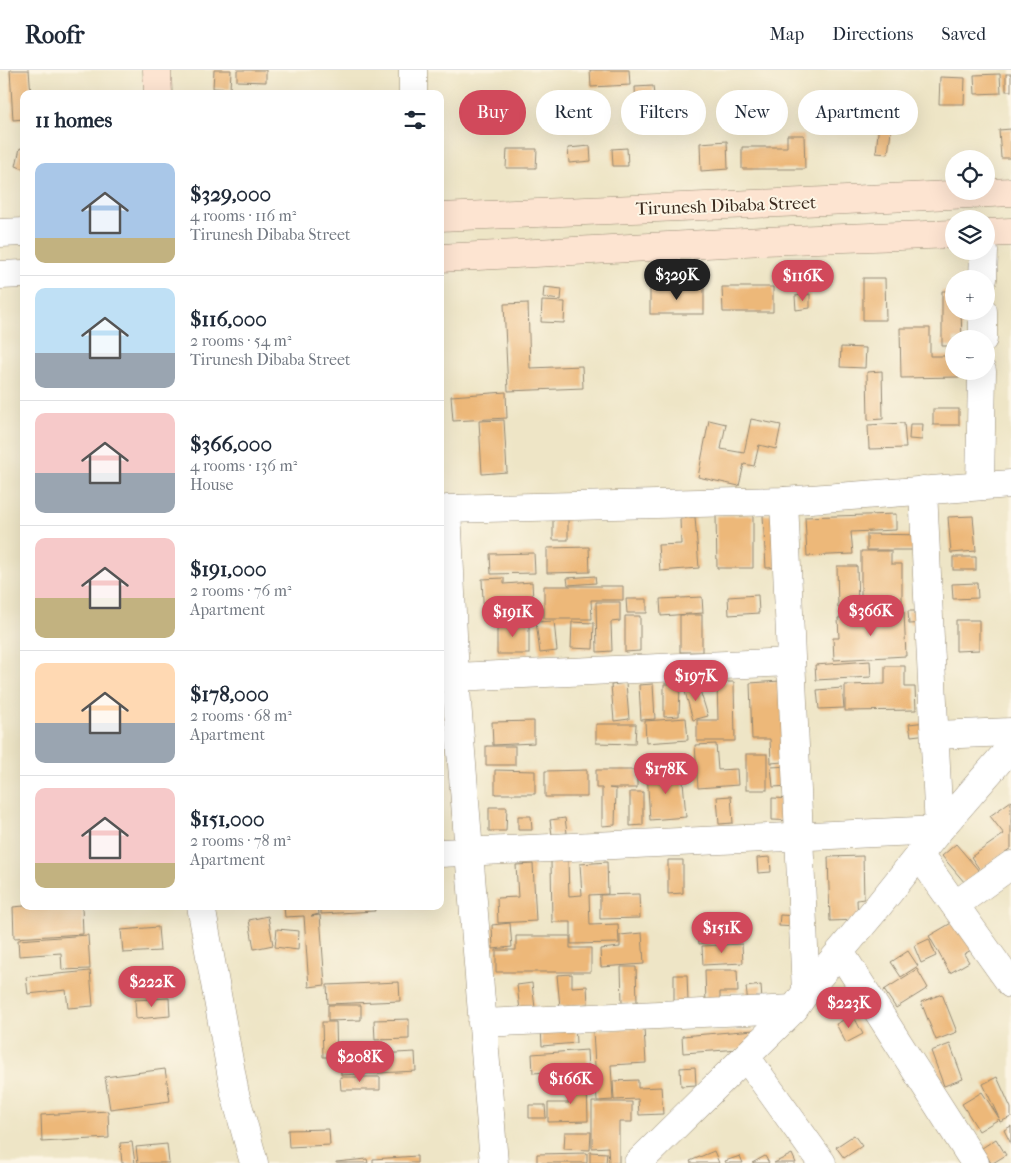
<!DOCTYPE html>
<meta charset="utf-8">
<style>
body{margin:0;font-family:"IM FELL French Canon",serif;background:#f6f6f7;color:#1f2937;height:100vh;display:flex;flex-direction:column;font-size:19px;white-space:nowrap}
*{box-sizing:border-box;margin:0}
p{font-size:16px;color:#747a83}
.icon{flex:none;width:28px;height:28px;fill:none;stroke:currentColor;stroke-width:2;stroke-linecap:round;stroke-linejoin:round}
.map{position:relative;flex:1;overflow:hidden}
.panel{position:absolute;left:20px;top:20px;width:424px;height:820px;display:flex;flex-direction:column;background:#fff;border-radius:10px;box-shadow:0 5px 20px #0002}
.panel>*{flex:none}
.hud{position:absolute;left:459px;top:20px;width:475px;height:45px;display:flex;gap:10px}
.controls{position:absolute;left:945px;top:80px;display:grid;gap:10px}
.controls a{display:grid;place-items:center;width:50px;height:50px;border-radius:50%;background:#fff;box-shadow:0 5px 20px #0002;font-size:25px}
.price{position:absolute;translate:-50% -42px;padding:0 11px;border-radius:18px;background:#d1495b;color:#fff;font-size:16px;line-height:32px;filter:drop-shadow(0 1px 2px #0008)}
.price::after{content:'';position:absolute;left:50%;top:30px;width:15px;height:11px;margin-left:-8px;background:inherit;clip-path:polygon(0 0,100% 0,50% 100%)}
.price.active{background:#222;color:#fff}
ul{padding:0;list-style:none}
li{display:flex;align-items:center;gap:15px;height:125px;padding:0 15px}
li+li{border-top:1px solid #e0e1e3}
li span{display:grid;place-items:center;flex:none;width:140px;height:100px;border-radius:10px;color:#555}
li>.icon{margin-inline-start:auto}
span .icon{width:60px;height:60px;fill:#fffc;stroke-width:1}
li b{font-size:21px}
h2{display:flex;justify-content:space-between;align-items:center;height:60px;padding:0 15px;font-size:21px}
.chip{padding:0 18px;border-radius:22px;background:#fff;box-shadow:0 5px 20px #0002;font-size:18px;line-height:45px}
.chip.active{background:#d1495b;color:#fff}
header{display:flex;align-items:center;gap:30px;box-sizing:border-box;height:70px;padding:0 25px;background:#fff;border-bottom:1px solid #e0e1e3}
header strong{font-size:24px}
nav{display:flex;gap:28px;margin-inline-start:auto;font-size:18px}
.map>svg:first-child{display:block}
.building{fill:#edb879}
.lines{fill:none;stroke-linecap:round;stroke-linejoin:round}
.minor-casing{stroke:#948872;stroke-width:29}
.tertiary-casing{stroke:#948872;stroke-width:29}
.secondary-casing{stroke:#948872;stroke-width:29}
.minor{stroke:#fff;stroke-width:28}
.tertiary{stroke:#fff;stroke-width:28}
.secondary{stroke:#fde4d1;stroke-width:28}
.labels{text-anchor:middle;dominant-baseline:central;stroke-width:4;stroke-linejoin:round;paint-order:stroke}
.street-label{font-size:18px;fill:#3b2a1e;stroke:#fcf5e5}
</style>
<header>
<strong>Roofr</strong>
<nav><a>Map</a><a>Directions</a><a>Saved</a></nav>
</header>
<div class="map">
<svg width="1011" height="1093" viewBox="0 0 1011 1093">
<rect width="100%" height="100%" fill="#fcf5e5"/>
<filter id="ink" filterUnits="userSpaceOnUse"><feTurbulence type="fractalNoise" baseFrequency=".02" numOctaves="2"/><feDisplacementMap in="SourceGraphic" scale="10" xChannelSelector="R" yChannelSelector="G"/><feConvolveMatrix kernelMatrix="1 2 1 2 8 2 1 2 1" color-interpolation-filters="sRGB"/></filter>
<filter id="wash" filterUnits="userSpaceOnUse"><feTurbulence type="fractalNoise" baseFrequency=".0096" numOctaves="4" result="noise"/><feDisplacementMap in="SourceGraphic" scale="20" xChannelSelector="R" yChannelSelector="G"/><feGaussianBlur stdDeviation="1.12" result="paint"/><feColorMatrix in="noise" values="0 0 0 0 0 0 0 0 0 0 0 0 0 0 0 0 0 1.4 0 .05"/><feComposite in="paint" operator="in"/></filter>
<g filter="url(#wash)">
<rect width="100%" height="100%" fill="#eee5c6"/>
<g id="blocks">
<g class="building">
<polygon points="10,0 29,0 31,24 24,24 24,49 13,50"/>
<polygon points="214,0 231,0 230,19 213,18"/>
<polygon points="237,0 266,0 266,12 237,11"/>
<polygon points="590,0 629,0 630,15 591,17"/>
<polygon points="1000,4 1001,23 975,24 974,5"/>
<rect x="1006" y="4" width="5" height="17"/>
<polygon points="940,7 965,8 964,34 939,34"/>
<polygon points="653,16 655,35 636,36 635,17"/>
<polygon points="879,52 892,53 888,84 876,83"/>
<polygon points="1011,59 1011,88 1001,88 999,60"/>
<polygon points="787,65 804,65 805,99 742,99 742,77 787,77"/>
<polygon points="727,71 728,99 701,101 700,73"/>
<polygon points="590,76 591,91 569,93 568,78"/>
<polygon points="20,78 24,79 24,99 16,96"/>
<polygon points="627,78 628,96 613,96 612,79"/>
<polygon points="507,79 537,79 536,98 506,98"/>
<polygon points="863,208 885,208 886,250 863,250"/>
<polygon points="544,217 562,219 561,230 543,228"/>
<polygon points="722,217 773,217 773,242 723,242"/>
<rect x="650" y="218" width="54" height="26"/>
<polygon points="942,221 954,221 954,241 961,241 962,269 954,269 954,276 942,276"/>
<polygon points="810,224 810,238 796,240 795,226"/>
<polygon points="542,231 565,232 564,253 541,252"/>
<polygon points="528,233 530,298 582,296 583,318 508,321 504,234"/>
<polygon points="900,258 930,258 930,286 954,286 954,301 959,301 959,307 901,308"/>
<polygon points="841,277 866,278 865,298 840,297"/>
<polygon points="882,301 883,349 868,350 867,302"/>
<polygon points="506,322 507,348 453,351 451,326"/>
<rect x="933" y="339" width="26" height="16"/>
<polygon points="751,349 781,355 776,379 759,375 754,396 744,394 739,416 698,407 709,350 726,354 721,379 744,383"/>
<polygon points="504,350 507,402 482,404 479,351"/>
<polygon points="904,353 906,378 869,379 868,355"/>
<polygon points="910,354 923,354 922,370 909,369"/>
<polygon points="784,444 787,497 766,498 763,445"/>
<polygon points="896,444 896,460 851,462 853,484 807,486 805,447"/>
<polygon points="753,445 753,498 717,498 716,446"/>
<polygon points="973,446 976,481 951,483 948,447"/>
<rect x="553" y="447" width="15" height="23"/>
<polygon points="695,447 699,498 660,501 658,475 681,474 680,449"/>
<polygon points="867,464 924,465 924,480 867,480"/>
<polygon points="589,477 590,502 547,503 547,478"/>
<polygon points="861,481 891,481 891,494 902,494 902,538 861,538"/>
<polygon points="534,483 535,503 491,504 490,484"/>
<rect x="953" y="487" width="23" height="13"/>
<polygon points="837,496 857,496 858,538 838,538"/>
<polygon points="595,506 596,513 568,515 567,508"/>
<polygon points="504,508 504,514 532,512 534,548 484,551 482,509"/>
<polygon points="977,513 978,528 953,529 952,514"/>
<polygon points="544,516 623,516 623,530 591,530 592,549 544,549"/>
<polygon points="758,525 759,543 729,545 728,527"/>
<polygon points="702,527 703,543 661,546 660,529"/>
<polygon points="626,529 647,529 647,543 627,543"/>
<polygon points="596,532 620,532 620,551 611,552 612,581 597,582"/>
<polygon points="908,541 928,541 929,553 909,554"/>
<polygon points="904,542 906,586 834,590 833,568 839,568 838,548 864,546 864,544"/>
<rect x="680" y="545" width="22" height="37"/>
<polygon points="625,546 640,546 640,581 625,582"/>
<polygon points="956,550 979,550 979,580 956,581"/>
<rect x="497" y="551" width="32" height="33"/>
<polygon points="554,551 557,581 540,583 536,552"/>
<polygon points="572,552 594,553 593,579 571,578"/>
<polygon points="870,591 871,607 816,610 815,595"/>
<polygon points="885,596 905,596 905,617 915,617 916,640 845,641 845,615 885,614"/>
<polygon points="780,611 794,691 771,693 770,669 752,669 750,613"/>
<polygon points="717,612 734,612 735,671 697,671 697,650 718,650"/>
<polygon points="626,613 629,649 614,651 611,615"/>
<polygon points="653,614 655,649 641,650 639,615"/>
<polygon points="664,614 680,614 679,646 664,647"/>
<polygon points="698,614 708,646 693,650 684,618"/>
<polygon points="842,618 844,638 819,639 817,620"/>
<polygon points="686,648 688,670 646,673 645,651"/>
<polygon points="534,651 534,673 493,675 492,652"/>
<polygon points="935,651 936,663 911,666 909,654"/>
<polygon points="596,654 636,654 635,674 596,673"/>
<polygon points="716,674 718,700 737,699 738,715 698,718 695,675"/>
<rect x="486" y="676" width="29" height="19"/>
<rect x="746" y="684" width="21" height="36"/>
<polygon points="789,696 791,716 773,717 771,697"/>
<polygon points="682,699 686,747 650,750 647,702"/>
<polygon points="495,700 535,701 535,724 495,724"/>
<polygon points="587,700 587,727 545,727 545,701"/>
<polygon points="596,700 637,700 637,718 609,718 616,719 615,755 602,756 602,718 596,718"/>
<polygon points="630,722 643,722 643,755 630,756"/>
<polygon points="731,726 733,753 719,754 717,727"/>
<polygon points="772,728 799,729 799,751 772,750"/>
<polygon points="1011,731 1011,778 980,800 971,787 1004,764 990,746"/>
<polygon points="489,737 507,737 506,761 489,761"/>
<polygon points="518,746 531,746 532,760 518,760"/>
<polygon points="565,748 567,763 552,765 550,750"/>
<polygon points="956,774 979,801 965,813 942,786"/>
<polygon points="863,786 864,829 857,830 858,850 830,851 828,787"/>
<polygon points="770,787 771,802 758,803 757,788"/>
<polygon points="668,790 683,790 683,823 668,824"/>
<polygon points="551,791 568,791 569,826 582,825 580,794 607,792 608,824 589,825 590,855 618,854 619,873 571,874 571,852 552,852"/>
<polygon points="533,794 536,851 498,853 497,828 518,827 516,795"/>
<polygon points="639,824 640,848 600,849 600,825"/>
<polygon points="24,836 82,836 83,864 14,868 13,837"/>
<polygon points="284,836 318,836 319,844 311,846 320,845 325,915 309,917 304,846 285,847"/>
<polygon points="321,836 374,836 375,841 321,844"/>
<polygon points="780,845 797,846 796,857 779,856"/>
<polygon points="268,846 273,875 254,879 249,850"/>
<polygon points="719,850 720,872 699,874 697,852"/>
<polygon points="953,852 982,874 964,884 969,892 950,903 929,866"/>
<polygon points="510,853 512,877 493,879 492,855"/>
<polygon points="158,857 160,881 123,883 121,860"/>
<polygon points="277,859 299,861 298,880 275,877"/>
<polygon points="642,863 644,894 601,897 600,879 620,877 620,865"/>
<polygon points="88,865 90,899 62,900 61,883 19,886 18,870"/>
<polygon points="516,866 570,866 570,878 591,878 591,902 496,902 496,880 516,880"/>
<polygon points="929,869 936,886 921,893 914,876"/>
<polygon points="742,874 743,893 703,895 702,876"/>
<polygon points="908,881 918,896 901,907 891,892"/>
<polygon points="621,897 636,897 637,932 622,933"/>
<polygon points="917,899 928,918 896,938 884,920"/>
<polygon points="705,900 737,900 738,922 720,922 720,934 706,934"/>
<polygon points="90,901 93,936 68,938 66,920 28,924 26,907"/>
<polygon points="572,904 572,917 587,916 588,934 560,937 557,905"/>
<polygon points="674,905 687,905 688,932 674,932"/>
<polygon points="399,912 400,931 328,934 327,915"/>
<polygon points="532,913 535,938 520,940 517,915"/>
<polygon points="761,915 762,932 748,933 746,917"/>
<polygon points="942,924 957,962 936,970 921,932"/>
<polygon points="169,928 170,946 136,949 135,930"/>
<polygon points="328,935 361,935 361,950 328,951"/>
<polygon points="853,945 863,964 846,973 836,954"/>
<polygon points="409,949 409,969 375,970 374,950"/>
<polygon points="322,952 336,952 337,987 323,987"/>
<polygon points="575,955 576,973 542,976 541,958"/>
<polygon points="644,958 646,993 611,995 613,1030 597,1031 593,961"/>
<polygon points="754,960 755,978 683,983 682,966"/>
<polygon points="950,974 963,1009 944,1016 931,981"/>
<polygon points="587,980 588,999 533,1003 532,984"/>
<polygon points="415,982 416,1001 341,1005 340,986"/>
<polygon points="695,997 696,1015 681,1016 680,998"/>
<polygon points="165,999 170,1031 110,1039 105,1007"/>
<polygon points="340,1007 380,1007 380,1020 341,1020"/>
<polygon points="997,1007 1011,1038 1011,1047 1000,1052 999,1049 979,1061 962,1034 982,1022 999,1048 983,1014"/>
<polygon points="638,1010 638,1018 661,1017 663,1044 639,1045 638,1029 614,1030 613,1011"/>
<polygon points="587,1011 588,1051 548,1052 548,1033 569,1033 568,1012"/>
<polygon points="592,1032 632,1032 632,1052 619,1052 619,1093 609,1093 608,1077 592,1078"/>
<polygon points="529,1035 545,1035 546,1048 529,1048"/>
<polygon points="108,1041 109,1068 42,1072 41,1045"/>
<polygon points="1011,1056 1011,1074 1004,1060"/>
<polygon points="329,1059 330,1075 289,1077 288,1060"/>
<polygon points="565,1062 591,1062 590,1080 564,1079"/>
<polygon points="854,1065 862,1076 844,1088 836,1077"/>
<polygon points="996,1069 1006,1085 993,1093 991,1093 982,1078"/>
<polygon points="132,1072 135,1093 122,1093 120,1073"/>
<polygon points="167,1074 169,1093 138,1093 136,1077"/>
<polygon points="714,1081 719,1093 691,1093 690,1091"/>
<polygon points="590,1082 607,1083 606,1093 590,1093"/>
<polygon points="587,1083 587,1093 537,1093 537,1084"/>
<polygon points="792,1084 796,1093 774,1093"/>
<polygon points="417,1086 417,1093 373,1093 373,1089"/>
<polygon points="740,1086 743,1093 726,1093 725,1091"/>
<polygon points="765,1086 769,1093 752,1093"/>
<polygon points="367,1089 368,1093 336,1093 336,1092"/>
</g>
</g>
</g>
<g filter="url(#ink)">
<use href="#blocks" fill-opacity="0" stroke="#948872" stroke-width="1"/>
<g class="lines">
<g class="minor-casing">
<g id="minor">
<polyline points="413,0 413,24"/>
<polyline points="983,209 984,181"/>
<polyline points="983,269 983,241"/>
<polyline points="980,416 982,301"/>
<polyline points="784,431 806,922"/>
<polyline points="455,607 791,592"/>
<polyline points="935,665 1011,662"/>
<polyline points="440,783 939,760 923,420"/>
<polyline points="919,785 1011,914"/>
<polyline points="955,835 1011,795"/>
<polyline points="201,836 235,1024 254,1093"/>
<polyline points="840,882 975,1093"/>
<polyline points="482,953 794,939"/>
<polyline points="746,987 822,1093"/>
<polyline points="494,1093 455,607 447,439 784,431 1011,414"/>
<polyline points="638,1093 794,939 806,922 879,835 939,760 1011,677"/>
</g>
</g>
<g class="tertiary-casing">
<g id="tertiary">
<polyline points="0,163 24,162"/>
<polyline points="0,205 24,204"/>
</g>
</g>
<g class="secondary-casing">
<g id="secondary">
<polyline points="157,0 158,24"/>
<polyline points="440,147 826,131 1011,122"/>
<polyline points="986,163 1011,162"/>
<polyline points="440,188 763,171 954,164"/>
</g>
</g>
<use href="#minor" class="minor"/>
<use href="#tertiary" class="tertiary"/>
<use href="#secondary" class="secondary"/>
</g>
</g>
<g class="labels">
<g class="street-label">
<text transform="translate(726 136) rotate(-2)">Tirunesh Dibaba Street</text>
</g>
</g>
</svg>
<div class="controls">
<a><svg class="icon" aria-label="locate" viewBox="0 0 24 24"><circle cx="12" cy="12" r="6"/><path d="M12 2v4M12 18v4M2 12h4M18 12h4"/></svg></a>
<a><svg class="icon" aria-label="layers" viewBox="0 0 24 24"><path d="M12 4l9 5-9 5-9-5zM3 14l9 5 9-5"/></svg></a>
<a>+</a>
<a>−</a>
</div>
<b class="price active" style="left:677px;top:231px">$329K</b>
<b class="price" style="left:803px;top:232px">$116K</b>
<b class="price" style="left:871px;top:567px">$366K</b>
<b class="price" style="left:513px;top:568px">$191K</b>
<b class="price" style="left:696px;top:632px">$197K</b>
<b class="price" style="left:666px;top:725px">$178K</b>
<b class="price" style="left:722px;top:884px">$151K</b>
<b class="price" style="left:152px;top:938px">$222K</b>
<b class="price" style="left:849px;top:959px">$223K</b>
<b class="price" style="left:360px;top:1013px">$208K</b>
<b class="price" style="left:571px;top:1035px">$166K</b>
<div class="hud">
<a class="chip active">Buy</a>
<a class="chip">Rent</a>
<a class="chip">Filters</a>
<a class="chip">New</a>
<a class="chip">Apartment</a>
</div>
<section class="panel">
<h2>11 homes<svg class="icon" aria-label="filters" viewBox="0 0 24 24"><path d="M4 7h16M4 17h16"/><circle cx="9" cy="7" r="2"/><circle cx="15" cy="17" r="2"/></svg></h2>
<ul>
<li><span style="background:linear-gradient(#a9c7e8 75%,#c2b280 0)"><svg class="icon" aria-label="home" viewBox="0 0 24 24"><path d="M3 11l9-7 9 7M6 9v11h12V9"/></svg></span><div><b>$329,000</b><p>4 rooms · 116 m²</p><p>Tirunesh Dibaba Street</p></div></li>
<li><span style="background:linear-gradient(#bfe0f5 65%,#9aa5b1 0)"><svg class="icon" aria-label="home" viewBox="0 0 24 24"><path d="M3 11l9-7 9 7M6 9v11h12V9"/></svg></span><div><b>$116,000</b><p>2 rooms · 54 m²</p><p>Tirunesh Dibaba Street</p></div></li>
<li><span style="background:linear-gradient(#f6c9c9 60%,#9aa5b1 0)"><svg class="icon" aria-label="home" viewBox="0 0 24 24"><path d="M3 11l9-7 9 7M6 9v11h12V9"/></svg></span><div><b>$366,000</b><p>4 rooms · 136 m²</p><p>House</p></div></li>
<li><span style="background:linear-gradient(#f6c9c9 60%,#c2b280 0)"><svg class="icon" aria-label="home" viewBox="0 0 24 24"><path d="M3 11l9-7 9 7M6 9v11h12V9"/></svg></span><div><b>$191,000</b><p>2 rooms · 76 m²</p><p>Apartment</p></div></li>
<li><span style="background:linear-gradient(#ffd9b3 60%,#9aa5b1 0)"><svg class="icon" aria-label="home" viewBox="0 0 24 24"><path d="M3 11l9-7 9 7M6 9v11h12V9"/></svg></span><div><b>$178,000</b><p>2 rooms · 68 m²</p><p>Apartment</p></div></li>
<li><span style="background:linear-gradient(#f6c9c9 75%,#c2b280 0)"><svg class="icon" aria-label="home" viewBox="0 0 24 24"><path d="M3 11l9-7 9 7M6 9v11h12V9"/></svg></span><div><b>$151,000</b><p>2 rooms · 78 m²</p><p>Apartment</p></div></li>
</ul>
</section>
</div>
